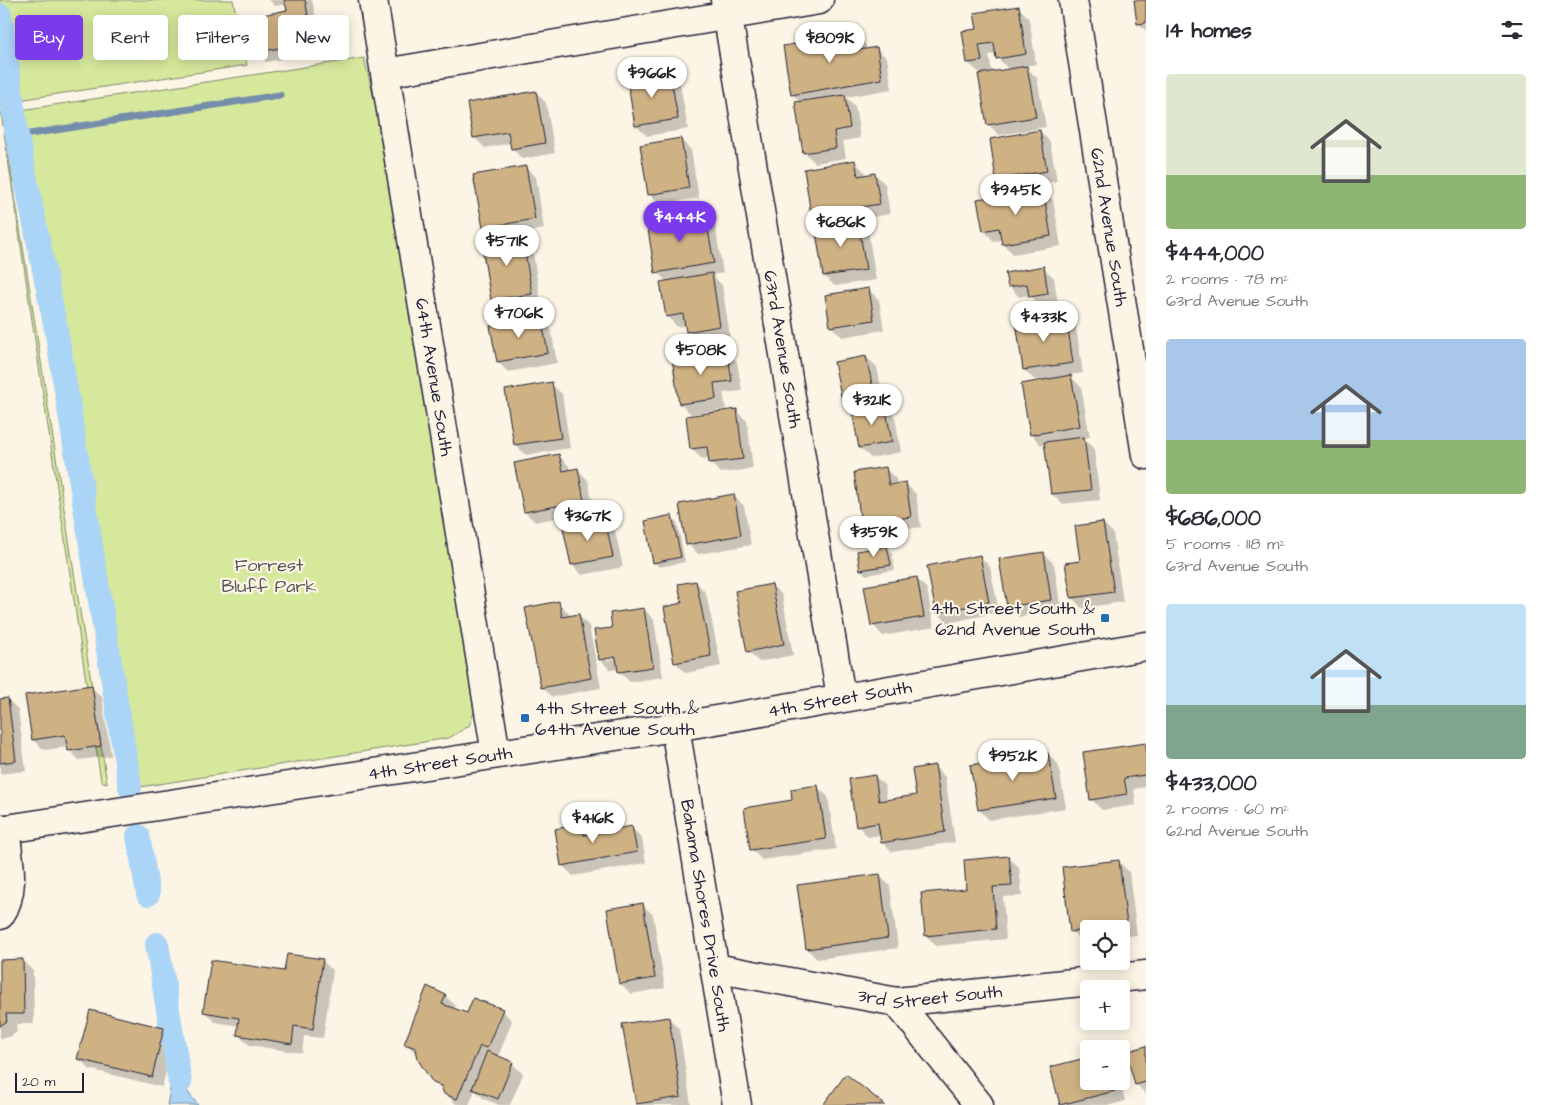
<!DOCTYPE html>
<meta charset="utf-8">
<style>
body{margin:0;font-family:"Architects Daughter",sans-serif;background:#f2f2f3;color:#2b2b33;height:100vh;display:flex;flex-direction:column;font-size:19px;white-space:nowrap}
*{box-sizing:border-box;margin:0}
p{font-size:16px;color:#7c7c81}
.icon{flex:none;width:28px;height:28px;fill:none;stroke:currentColor;stroke-width:2;stroke-linecap:round;stroke-linejoin:round}
.map{position:relative;flex:1;overflow:hidden}
.sheet{display:flex;flex-direction:column;background:#fff;width:400px}
.sheet>*{flex:none}
.guide{position:absolute;left:15px;top:15px;width:475px;height:45px;display:flex;gap:10px}
.buttons{position:absolute;left:1080px;top:920px;display:grid;gap:10px}
.buttons a{display:grid;place-items:center;width:50px;height:50px;border-radius:5px;background:#fff;box-shadow:0 2px 12px #0003;font-size:25px}
.scale{position:absolute;left:15px;bottom:12px;width:69px;box-sizing:border-box;padding-left:5px;border:2px solid #22223b;border-top:0;font-size:14px;line-height:18px;white-space:nowrap;color:#22223b;-webkit-text-stroke:4px #fcf5e5;paint-order:stroke}
.price{position:absolute;translate:-50% -42px;padding:0 11px;border-radius:18px;background:#fff;color:#222;font-size:16px;line-height:32px;filter:drop-shadow(0 1px 2px #0008)}
.price::after{content:'';position:absolute;left:50%;top:30px;width:15px;height:11px;margin-left:-8px;background:inherit;clip-path:polygon(0 0,100% 0,50% 100%)}
.price.on{background:#7c3aed;color:#fff}
ul{padding:0;list-style:none}
li{display:grid;align-content:center;gap:10px;height:265px;padding:0 20px}
li span{display:grid;place-items:center;height:155px;border-radius:5px;color:#555}
li>.icon{margin-inline-start:auto}
span .icon{width:90px;height:90px;fill:#fffc;stroke-width:1}
li b{font-size:21px}
h2{display:flex;justify-content:space-between;align-items:center;height:60px;padding:0 20px;font-size:21px}
.pill{padding:0 18px;border-radius:5px;background:#fff;box-shadow:0 2px 12px #0003;font-size:18px;line-height:45px}
.pill.on{background:#7c3aed;color:#fff}
main{display:flex;flex:1;min-height:0}
.map>svg:first-child{display:block}
.green{fill:#d6e89c;stroke:#7c856c}
.water{fill:#abd5f6;stroke:#748dab}
.shadow{fill:#0003;fill-rule:evenodd}
.lines{fill:none;stroke-linecap:round;stroke-linejoin:round}
.stream{stroke:#748dab;stroke-width:7}
.canal{stroke:#abd5f6;stroke-width:24}
.building{fill:#cfb284;stroke:#22223b}
.minor-casing{stroke:#22223b;stroke-width:31}
.minor{stroke:#fcf5e5;stroke-width:28}
.poi-dot{fill:#1f6fb2;stroke:#fcf5e5;stroke-width:2}
.labels{text-anchor:middle;dominant-baseline:central;stroke-width:4.5;stroke-linejoin:round;paint-order:stroke}
.street-label{font-size:18px;fill:#22223b;stroke:#fcf5e5}
.park-label{font-size:18px;fill:#4f5453;stroke:#fcf5e5}
.poi-label{font-size:18px;fill:#22223b;stroke:#fcf5e5;text-anchor:end}
</style>
<main>
<div class="map">
<svg width="1146" height="1105" viewBox="0 0 1146 1105">
<rect width="100%" height="100%" fill="#fcf5e5"/>
<filter id="ink" filterUnits="userSpaceOnUse"><feTurbulence type="fractalNoise" baseFrequency=".02" numOctaves="2"/><feDisplacementMap in="SourceGraphic" scale="10" xChannelSelector="R" yChannelSelector="G"/><feConvolveMatrix kernelMatrix="1 2 1 2 8 2 1 2 1" color-interpolation-filters="sRGB"/></filter>
<g filter="url(#ink)">
<g class="green">
<polygon points="0,0 233,0 247,65 12,101 2,113 107,783 101,781 0,106"/>
<polygon points="364,58 377,110 475,710 469,726 449,738 140,787 118,780 14,111"/>
</g>
<polygon class="water" points="180,1082 198,1105 167,1105 171,1084"/>
<g class="shadow">
<polygon points="269,0 312,0 323,51 266,62 256,52 288,11 287,4 275,6"/>
<polygon points="1135,0 1146,0 1146,31 1139,24"/>
<path d="M1018,7L1029,18L1036,64L1025,66L1037,78L1046,127L999,135L989,125L980,73L968,63L978,30ZM997,54L998,58L1009,70L992,73L989,55Z"/>
<polygon points="855,35 866,45 866,50 876,48 887,58 892,89 846,97 855,106 860,138 843,141 846,158 815,163 804,152 801,103 792,94"/>
<polygon points="670,73 680,84 688,129 647,136 636,126"/>
<polygon points="536,92 546,103 555,153 522,159 512,148 511,143 485,148 474,137"/>
<polygon points="1040,131 1050,142 1057,181 1008,190 998,179"/>
<polygon points="681,140 691,150 699,198 660,204 649,194"/>
<polygon points="855,162 865,172 866,176 875,174 885,184 890,214 857,220 868,231 876,280 835,286 824,276 824,226 813,215 805,170"/>
<polygon points="525,167 536,177 544,229 506,236 506,238 522,236 532,246 541,304 502,310 492,300 496,240 484,227"/>
<polygon points="1043,190 1053,200 1061,246 1013,254 1003,244 1002,240 994,241 984,231"/>
<polygon points="705,215 715,225 723,273 712,275 722,285 730,336 697,342 687,331 686,325 677,327 667,316 667,282 657,272"/>
<polygon points="1043,268 1054,278 1058,304 1041,307 1030,295 1019,297 1009,286"/>
<polygon points="868,289 879,300 884,330 842,337 831,326"/>
<polygon points="1065,316 1076,327 1083,373 1069,375 1081,387 1090,437 1083,438 1094,449 1100,500 1062,504 1052,494 1046,444 1041,445 1031,434 1042,379 1035,380 1024,370"/>
<polygon points="541,318 551,329 557,363 508,372 498,362"/>
<polygon points="727,351 737,362 742,391 723,393 726,409 692,414 693,416 736,411 747,421 753,469 721,473 710,463 710,458 702,459 691,448 693,416 680,403"/>
<polygon points="866,357 877,367 884,403 864,407 864,410 885,406 895,417 901,452 871,458 860,448 855,411 843,399"/>
<polygon points="551,384 562,394 570,448 526,455 515,445"/>
<polygon points="559,456 569,466 570,470 577,469 588,480 594,511 535,522 525,512"/>
<polygon points="886,469 896,479 897,485 905,483 916,494 921,527 873,534 863,524 855,473"/>
<polygon points="734,496 744,506 751,545 698,554 687,544"/>
<polygon points="672,517 677,522 685,562 659,567 654,562"/>
<polygon points="605,521 615,531 623,567 582,575 572,565"/>
<polygon points="1103,523 1113,533 1123,602 1082,608 1072,598 1081,562"/>
<polygon points="887,548 892,552 895,570 866,575 861,570"/>
<polygon points="1043,553 1054,564 1061,610 1019,617 1008,606"/>
<polygon points="980,556 990,567 999,612 948,623 937,612"/>
<polygon points="916,578 927,589 934,627 883,636 873,625"/>
<polygon points="696,582 706,593 721,666 686,673 676,663 665,608 683,604"/>
<polygon points="771,585 782,595 793,655 759,662 748,651"/>
<polygon points="558,603 569,613 569,617 578,615 589,626 601,688 552,697 542,687"/>
<path d="M644,609L654,620L663,677L630,682L619,672V669L610,670L600,659L613,629ZM622,655V658L607,660V657Z"/>
<polygon points="91,687 102,697 111,756 79,760 69,750 68,747 44,750 33,740"/>
<polygon points="8,699 18,710 26,771 0,774 0,700"/>
<polygon points="1146,744 1146,787 1134,789 1136,805 1102,810 1092,800"/>
<polygon points="1048,754 1058,764 1066,808 989,820 979,809"/>
<polygon points="934,766 945,777 955,842 892,852 882,842 881,835 868,837 858,826 875,776 885,786 887,801 918,796"/>
<polygon points="818,787 828,797 836,849 762,860 752,850 794,801"/>
<polygon points="582,825 592,835 632,828 642,838 646,863 573,876 562,865"/>
<polygon points="1008,857 1019,867 1022,896 1003,897 1006,939 936,946 926,935 968,890"/>
<polygon points="1118,861 1129,872 1137,935 1121,937 1121,929 1089,929 1089,941 1082,942 1072,931"/>
<polygon points="879,875 890,886 898,948 817,959 807,949"/>
<polygon points="643,905 653,915 665,988 631,994 620,983"/>
<polygon points="322,960 333,971 323,1038 304,1036 302,1053 249,1045 238,1035 240,1026 215,1022 205,1012 285,973"/>
<polygon points="0,961 23,961 33,971 34,1024 16,1024 17,1032 10,1037 0,1038"/>
<polygon points="445,996 456,1006 454,1010 468,1015 502,1010 512,1021 498,1057 512,1063 523,1074 510,1105 499,1105 484,1099 475,1090 469,1105 456,1104 434,1082 418,1055 406,1044"/>
<polygon points="668,1018 679,1028 691,1105 638,1105 637,1104"/>
<polygon points="163,1030 174,1040 162,1087 89,1069 79,1058"/>
<polygon points="1146,1048 1146,1094 1136,1084"/>
<polygon points="1052,1068 1089,1081 1120,1081 1125,1101 1111,1105 1061,1105"/>
</g>
<g class="lines">
<polyline class="stream" points="17,136 280,95"/>
<g class="canal">
<polyline points="0,15 17,136 57,334 130,787"/>
<polyline points="138,836 148,894"/>
<polyline points="157,944 180,1082"/>
</g>
</g>
<g class="building">
<polygon points="284,0 305,0 313,41 255,53 248,18 287,10"/>
<polygon points="1134,0 1146,0 1146,23 1137,24"/>
<polygon points="1019,6 1026,54 996,59 994,43 979,45 982,61 967,63 962,31 977,29 974,13"/>
<polygon points="856,34 859,50 877,47 882,79 791,95 783,46"/>
<polygon points="1027,66 1036,117 987,125 978,74"/>
<polygon points="670,72 678,119 635,126 627,79"/>
<polygon points="536,91 545,143 511,149 508,132 473,138 467,103"/>
<polygon points="845,95 850,128 834,131 836,148 803,153 795,102"/>
<polygon points="1040,130 1047,171 996,180 990,139"/>
<polygon points="681,138 689,188 648,195 640,145"/>
<polygon points="855,160 858,176 875,173 880,204 811,215 804,169"/>
<polygon points="526,166 535,219 483,228 473,175"/>
<polygon points="1043,189 1051,236 1002,244 999,228 983,231 977,199"/>
<polygon points="705,213 714,263 655,273 647,223"/>
<polygon points="858,219 866,270 823,276 815,226"/>
<polygon points="522,234 532,294 491,300 481,241"/>
<polygon points="1044,266 1048,294 1029,297 1027,284 1008,287 1005,273"/>
<polygon points="712,273 720,326 686,332 683,314 666,317 660,282"/>
<polygon points="869,288 874,320 830,327 825,295"/>
<polygon points="1066,315 1073,363 1023,370 1016,322"/>
<polygon points="541,317 548,353 497,362 490,326"/>
<polygon points="727,350 732,381 714,383 716,399 679,404 672,358"/>
<polygon points="866,356 874,393 842,400 834,362"/>
<polygon points="1071,375 1080,426 1030,435 1021,384"/>
<polygon points="552,382 561,438 514,445 505,390"/>
<polygon points="885,405 892,442 859,448 852,411"/>
<polygon points="737,409 743,459 709,463 707,447 690,449 686,416"/>
<polygon points="1084,437 1091,490 1051,494 1044,442"/>
<polygon points="559,454 563,471 578,468 584,501 524,512 514,463"/>
<polygon points="886,467 889,485 906,482 911,517 861,524 854,472"/>
<polygon points="734,494 741,535 686,545 679,504"/>
<polygon points="672,515 681,557 653,563 645,521"/>
<polygon points="605,519 613,557 571,565 563,528"/>
<polygon points="1103,522 1114,592 1071,598 1065,563 1080,561 1075,526"/>
<polygon points="887,546 891,565 860,570 857,551"/>
<polygon points="1044,552 1051,600 1007,607 999,559"/>
<polygon points="980,555 989,602 936,613 927,566"/>
<polygon points="917,577 924,617 871,626 864,586"/>
<polygon points="696,581 711,656 674,663 664,607 682,603 678,584"/>
<polygon points="772,584 784,644 747,652 735,591"/>
<polygon points="559,601 562,617 579,614 591,678 541,688 525,608"/>
<polygon points="644,608 653,667 618,672 616,657 599,660 594,630 612,628 610,613"/>
<polygon points="92,685 101,746 68,751 65,735 32,740 25,695"/>
<polygon points="8,698 16,761 0,763 0,699"/>
<polygon points="1146,743 1146,775 1124,778 1127,794 1090,800 1083,752"/>
<polygon points="1048,753 1056,798 978,810 970,765"/>
<polygon points="935,765 945,832 881,843 878,823 856,827 849,779 875,775 879,801 916,795 912,769"/>
<polygon points="818,785 826,839 750,850 744,808 792,800 791,789"/>
<polygon points="582,824 584,835 632,826 637,852 561,866 555,829"/>
<polygon points="1009,856 1012,886 993,887 996,929 925,936 921,893 966,889 964,860"/>
<polygon points="1119,860 1127,925 1070,932 1062,867"/>
<polygon points="880,874 888,938 806,949 797,885"/>
<polygon points="643,903 655,978 619,984 607,909"/>
<polygon points="287,954 323,959 313,1029 294,1026 292,1044 237,1035 239,1018 203,1012 211,960 284,971"/>
<polygon points="23,959 24,1014 6,1014 7,1021 0,1026 0,960"/>
<polygon points="427,986 446,995 442,1004 467,1013 473,998 503,1009 487,1048 480,1046 457,1099 444,1094 441,1086 433,1083 418,1060 416,1048 404,1044"/>
<polygon points="90,1010 164,1028 152,1077 77,1059"/>
<polygon points="669,1017 681,1097 636,1104 622,1024"/>
<polygon points="1146,1046 1146,1082 1135,1085 1126,1052"/>
<polygon points="487,1051 513,1062 498,1099 472,1089"/>
<polygon points="1089,1057 1089,1081 1113,1081 1115,1091 1060,1105 1050,1067"/>
<polygon points="846,1074 885,1105 823,1105"/>
</g>
<g class="lines">
<g class="minor-casing">
<g id="minor">
<path id="s1" d="M373,0L496,754"/>
<path id="s2" d="M725,0L841,697"/>
<path id="s3" d="M1073,0L1146,455"/>
<polyline points="385,73 819,0"/>
<path id="s4" d="M675,727L737,1105"/>
<path id="s5" d="M0,830L675,727L1146,646"/>
<path d="M0,915C17,890 8,857 5,829"/>
<path id="s6" d="M715,968L897,1002L1146,975"/>
<polyline points="897,1002 979,1105"/>
</g>
</g>
<use href="#minor" class="minor"/>
</g>
</g>
<g class="poi-dot">
<rect x="1100" y="613" width="10" height="10" rx="2.5"/>
<rect x="520" y="713" width="10" height="10" rx="2.5"/>
</g>
<g class="labels">
<g class="street-label">
<text stroke="none"><textPath href="#s3" startOffset="230">62nd Avenue South</textPath></text>
<text stroke="none"><textPath href="#s2" startOffset="354">63rd Avenue South</textPath></text>
<text stroke="none"><textPath href="#s1" startOffset="382">64th Avenue South</textPath></text>
<text stroke="none"><textPath href="#s5" startOffset="850">4th Street South</textPath></text>
<text stroke="none"><textPath href="#s5" startOffset="445">4th Street South</textPath></text>
<text stroke="none"><textPath href="#s4" startOffset="191">Bahama Shores Drive South</textPath></text>
<text stroke="none"><textPath href="#s6" startOffset="218">3rd Street South</textPath></text>
</g>
<g class="park-label">
<text x="269" y="565">Forrest<tspan x="269" dy="21">Bluff Park</tspan></text>
</g>
<g class="poi-label">
<text x="1095" y="608">4th Street South &amp;<tspan x="1095" dy="21">62nd Avenue South</tspan></text>
<text x="535" y="708" text-anchor="start">4th Street South &amp;<tspan x="535" dy="21">64th Avenue South</tspan></text>
</g>
</g>
</svg>
<div class="buttons">
<a><svg class="icon" aria-label="locate" viewBox="0 0 24 24"><circle cx="12" cy="12" r="6"/><path d="M12 2v4M12 18v4M2 12h4M18 12h4"/></svg></a>
<a>+</a>
<a>−</a>
</div>
<div class="scale">20 m</div>
<b class="price" style="left:830px;top:64px">$809K</b>
<b class="price" style="left:652px;top:99px">$966K</b>
<b class="price" style="left:1016px;top:216px">$945K</b>
<b class="price on" style="left:680px;top:243px">$444K</b>
<b class="price" style="left:841px;top:248px">$686K</b>
<b class="price" style="left:507px;top:267px">$571K</b>
<b class="price" style="left:519px;top:339px">$706K</b>
<b class="price" style="left:1044px;top:343px">$433K</b>
<b class="price" style="left:701px;top:376px">$508K</b>
<b class="price" style="left:872px;top:426px">$321K</b>
<b class="price" style="left:588px;top:542px">$367K</b>
<b class="price" style="left:874px;top:558px">$359K</b>
<b class="price" style="left:1013px;top:782px">$952K</b>
<b class="price" style="left:593px;top:844px">$416K</b>
<div class="guide">
<a class="pill on">Buy</a>
<a class="pill">Rent</a>
<a class="pill">Filters</a>
<a class="pill">New</a>
</div>
</div>
<section class="sheet">
<h2>14 homes<svg class="icon" aria-label="filters" viewBox="0 0 24 24"><path d="M4 7h16M4 17h16"/><circle cx="9" cy="7" r="2"/><circle cx="15" cy="17" r="2"/></svg></h2>
<ul>
<li><span style="background:linear-gradient(#dfe7d0 65%,#8fb573 0)"><svg class="icon" aria-label="home" viewBox="0 0 24 24"><path d="M3 11l9-7 9 7M6 9v11h12V9"/></svg></span><div><b>$444,000</b><p>2 rooms · 78 m²</p><p>63rd Avenue South</p></div></li>
<li><span style="background:linear-gradient(#a9c7e8 65%,#8fb573 0)"><svg class="icon" aria-label="home" viewBox="0 0 24 24"><path d="M3 11l9-7 9 7M6 9v11h12V9"/></svg></span><div><b>$686,000</b><p>5 rooms · 118 m²</p><p>63rd Avenue South</p></div></li>
<li><span style="background:linear-gradient(#bfe0f5 65%,#7fa58c 0)"><svg class="icon" aria-label="home" viewBox="0 0 24 24"><path d="M3 11l9-7 9 7M6 9v11h12V9"/></svg></span><div><b>$433,000</b><p>2 rooms · 60 m²</p><p>62nd Avenue South</p></div></li>
</ul>
</section>
</main>
